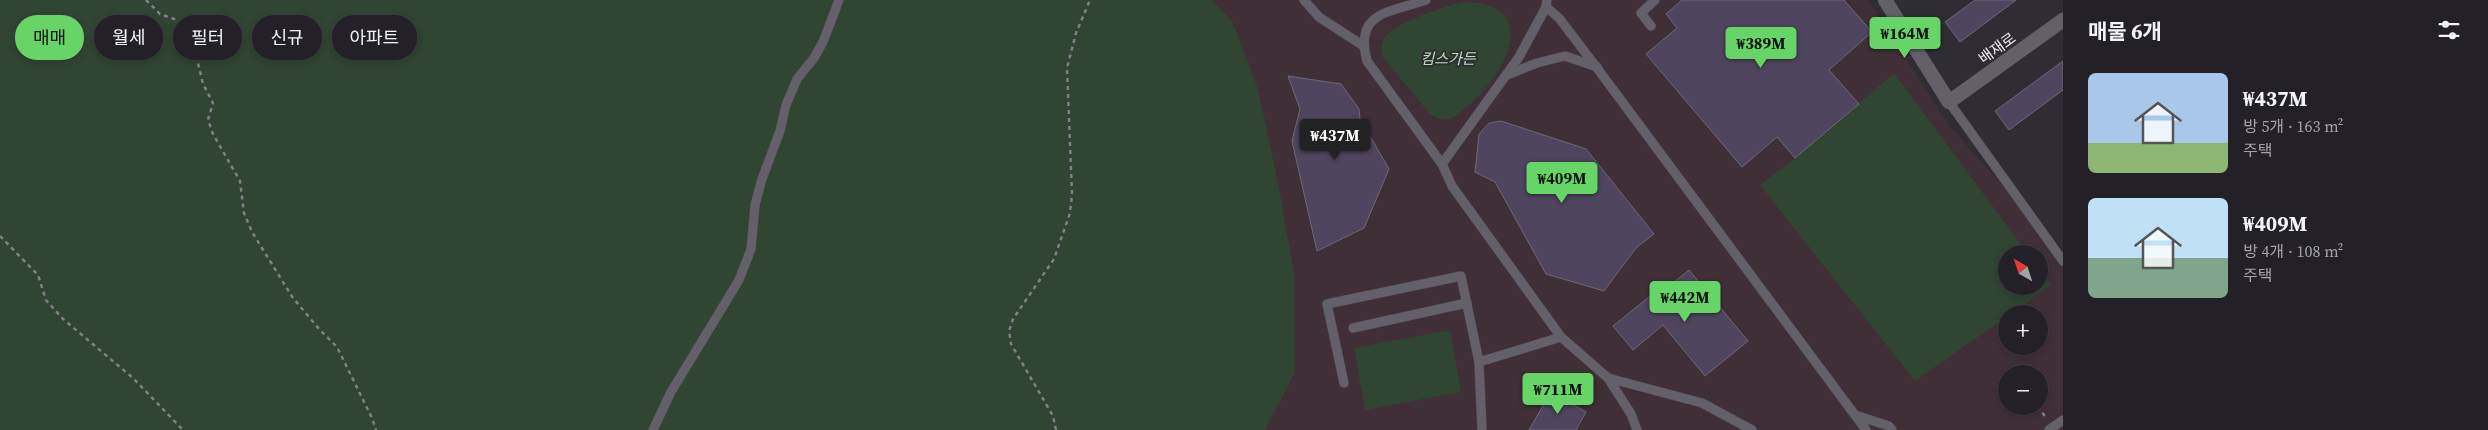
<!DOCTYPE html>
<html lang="ko">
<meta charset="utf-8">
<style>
body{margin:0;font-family:"Source Serif 4","Noto Sans KR",serif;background:#2b292f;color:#f1f3f6;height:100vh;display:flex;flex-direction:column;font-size:19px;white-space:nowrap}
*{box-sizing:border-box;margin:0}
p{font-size:16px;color:#a3a3a7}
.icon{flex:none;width:28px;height:28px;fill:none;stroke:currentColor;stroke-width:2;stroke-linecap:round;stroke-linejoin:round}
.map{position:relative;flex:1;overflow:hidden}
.sheet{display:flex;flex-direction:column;background:#232127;width:425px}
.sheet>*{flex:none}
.top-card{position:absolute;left:15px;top:15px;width:475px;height:45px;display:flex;gap:10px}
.needle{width:32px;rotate:321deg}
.tools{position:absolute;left:1998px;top:245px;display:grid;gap:10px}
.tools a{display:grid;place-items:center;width:50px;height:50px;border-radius:50%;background:#232127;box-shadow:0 2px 8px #0003,0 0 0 1px #403e44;font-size:25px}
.price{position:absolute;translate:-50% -42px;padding:0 11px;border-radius:5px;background:#66d466;color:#111;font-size:16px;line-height:32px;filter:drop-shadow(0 1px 2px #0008)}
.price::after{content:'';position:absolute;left:50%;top:30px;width:15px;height:11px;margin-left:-8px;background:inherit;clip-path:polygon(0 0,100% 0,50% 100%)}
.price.current{background:#222;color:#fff}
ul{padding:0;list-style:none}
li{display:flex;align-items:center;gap:15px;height:125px;padding:0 25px}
li span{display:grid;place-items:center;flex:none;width:140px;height:100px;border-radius:8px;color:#555}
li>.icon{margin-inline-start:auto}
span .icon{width:60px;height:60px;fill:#fffc;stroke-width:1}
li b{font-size:21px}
h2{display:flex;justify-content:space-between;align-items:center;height:60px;padding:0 25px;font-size:21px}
.chip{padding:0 18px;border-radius:22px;background:#232127;box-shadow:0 2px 8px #0003,0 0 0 1px #403e44;font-size:18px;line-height:45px}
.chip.current{background:#66d466;color:#111}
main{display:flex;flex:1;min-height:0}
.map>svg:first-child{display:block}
.education{fill:#412f38;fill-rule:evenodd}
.green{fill:#314533}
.building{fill:#4f455e;stroke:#6d6973}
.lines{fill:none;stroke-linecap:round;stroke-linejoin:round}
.service-casing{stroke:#4a474f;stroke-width:10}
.minor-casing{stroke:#4a474f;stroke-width:15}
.path{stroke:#827f86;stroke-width:2.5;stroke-dasharray:4 4;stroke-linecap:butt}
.service{stroke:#636069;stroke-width:9}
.minor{stroke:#636069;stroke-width:14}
.labels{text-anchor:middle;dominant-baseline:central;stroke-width:4;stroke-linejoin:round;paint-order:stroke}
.street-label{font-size:15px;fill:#ebe9ef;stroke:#2f2c34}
.park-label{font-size:15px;font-style:italic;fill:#b6e3bb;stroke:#2f2c34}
</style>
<main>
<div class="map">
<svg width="2063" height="430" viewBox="0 0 2063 430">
<rect width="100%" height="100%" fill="#2f2c34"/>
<path class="education" d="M1212,0H1868L1948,124L2063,254V430H1265L1295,373L1232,21ZM2006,254H2039V286H2006ZM2006,314H2039V346H2006ZM2006,374H2039V406H2006Z"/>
<g class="green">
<polygon points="0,0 1212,0 1232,21 1258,89 1280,193 1294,275 1295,373 1265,430 0,430"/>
<path d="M1461,2C1546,1 1505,78 1464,109C1460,113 1454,119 1448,119C1441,120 1436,118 1430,114L1382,56C1382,52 1381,47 1382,44C1386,23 1443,8 1461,2Z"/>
<polygon points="1894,73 2028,254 2006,254 2006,286 2039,286 2039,269 2051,285 2011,314 2006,314 2006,317 1915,381 1760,185 1795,158"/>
<polygon points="1450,330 1461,392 1365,410 1354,348"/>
</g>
<g class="building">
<polygon points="1682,0 1844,0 1872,32 1829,70 1859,104 1795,158 1777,137 1742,167 1646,54 1677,28 1666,14"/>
<polygon points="1975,0 2016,0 1960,42 1945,22"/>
<polygon points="2063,61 2063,90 2009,130 1995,111"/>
<polygon points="1288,76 1341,84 1359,109 1360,119 1389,169 1364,228 1317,251 1292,141 1300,109"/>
<polygon points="1501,121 1586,149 1654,234 1636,248 1604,291 1546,274 1495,182 1475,172 1479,134 1489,123"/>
<polygon points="1689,270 1748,341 1705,376 1663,325 1633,350 1613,326 1654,293 1657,296"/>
<polygon points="1551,392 1586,412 1576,430 1529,430"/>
</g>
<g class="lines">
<g class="service-casing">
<g id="service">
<polyline points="1304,0 1319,17 1362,45"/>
<path d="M1426,0C1388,13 1354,12 1367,61L1442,164L1452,186L1561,337L1608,378L1702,403L1752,430"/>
<polyline points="1546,7 1559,18 1597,68 1866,430"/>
<polyline points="1651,26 1641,13 1655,0"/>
<polyline points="1507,75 1537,63 1565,56 1597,67"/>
<polyline points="1949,102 2063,261"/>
<polyline points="1442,164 1519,57 1546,7 1547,0"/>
<polyline points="1353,328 1467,303"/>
<polyline points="1479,362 1561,337"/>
<polyline points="1608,378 1631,414 1637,430"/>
<polyline points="1344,383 1327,304 1461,276 1479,362 1482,430"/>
<polyline points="1855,415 1889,426 1892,430"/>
<polyline points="653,430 671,392 739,280 751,249 755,205 762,179 780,131 786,105 797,79 814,58 823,42 839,0"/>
<polyline points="2049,430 2063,420"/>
</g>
</g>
<g class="minor-casing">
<polyline id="minor" points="1885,0 1949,102 2063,20"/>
</g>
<g class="path">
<polyline points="146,0 160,14 180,21 192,38 203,84 213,103 208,120 213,134 240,181 244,213 252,232 293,298 320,330 337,347 372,418 376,430"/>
<polyline points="0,236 38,275 46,300 63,319 133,378 183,430"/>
<polyline points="2038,406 2046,418"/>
<polyline points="1056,430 1053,416 1011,344 1009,331 1013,319 1054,259 1070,213 1072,194 1067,68 1076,33 1090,0"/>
</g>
<use href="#service" class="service"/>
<use href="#minor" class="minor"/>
</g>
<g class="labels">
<g class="street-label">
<text transform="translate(1997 48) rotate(-36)">배재로</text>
</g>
<g class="park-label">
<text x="1448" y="58">킴스가든</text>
</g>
</g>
</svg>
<div class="tools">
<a><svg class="needle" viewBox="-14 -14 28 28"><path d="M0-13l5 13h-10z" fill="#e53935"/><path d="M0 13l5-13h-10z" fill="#a3a3a7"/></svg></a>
<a>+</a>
<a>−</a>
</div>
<b class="price" style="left:1905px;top:59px">₩164M</b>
<b class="price" style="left:1761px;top:69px">₩389M</b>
<b class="price current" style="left:1335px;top:161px">₩437M</b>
<b class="price" style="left:1562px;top:204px">₩409M</b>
<b class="price" style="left:1685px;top:323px">₩442M</b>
<b class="price" style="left:1558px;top:415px">₩711M</b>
<div class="top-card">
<a class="chip current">매매</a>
<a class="chip">월세</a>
<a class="chip">필터</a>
<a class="chip">신규</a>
<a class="chip">아파트</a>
</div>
</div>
<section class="sheet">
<h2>매물 6개<svg class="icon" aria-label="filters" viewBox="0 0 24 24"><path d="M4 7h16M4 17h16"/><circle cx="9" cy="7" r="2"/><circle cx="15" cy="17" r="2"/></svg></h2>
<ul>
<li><span style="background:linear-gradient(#a9c7e8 70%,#8fb573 0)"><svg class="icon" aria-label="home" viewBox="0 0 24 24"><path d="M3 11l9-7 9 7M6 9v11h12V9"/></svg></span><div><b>₩437M</b><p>방 5개 · 163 m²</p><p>주택</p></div></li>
<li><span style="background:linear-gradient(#bfe0f5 60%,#7fa58c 0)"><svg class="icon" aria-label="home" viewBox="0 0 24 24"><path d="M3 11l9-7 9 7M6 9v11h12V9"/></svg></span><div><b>₩409M</b><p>방 4개 · 108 m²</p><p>주택</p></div></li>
</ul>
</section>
</main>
